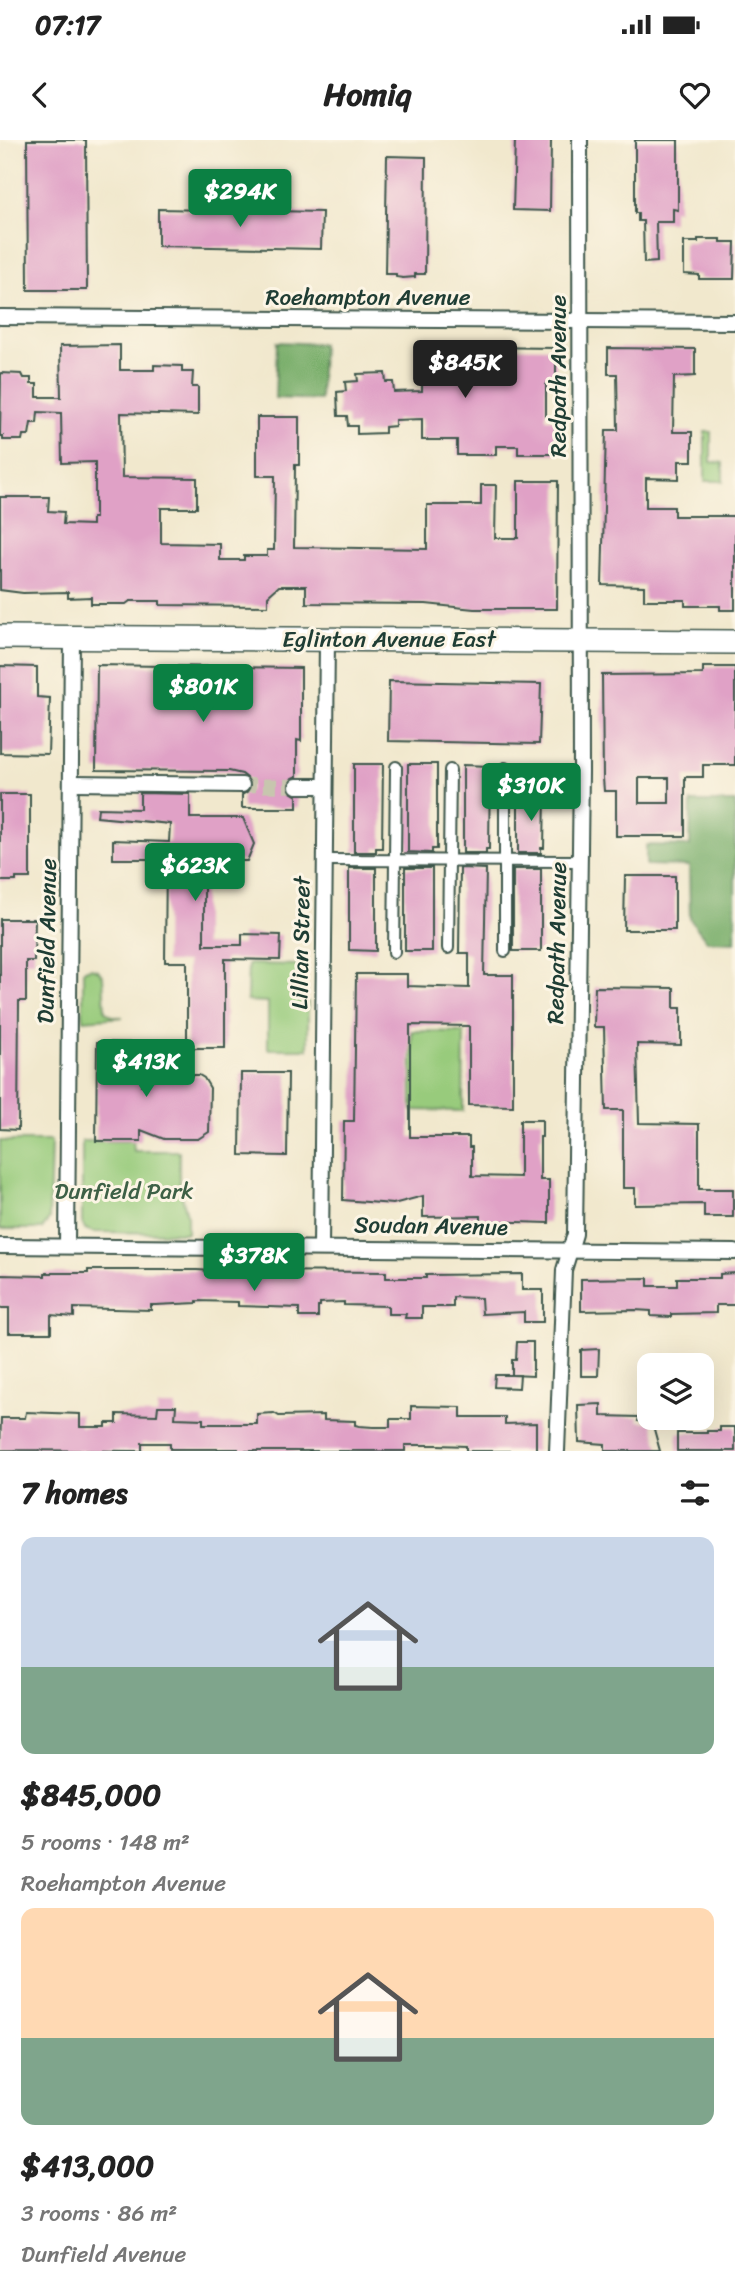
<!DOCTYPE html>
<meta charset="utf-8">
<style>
body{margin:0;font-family:Sriracha,sans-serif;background:#f6f6f6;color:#222;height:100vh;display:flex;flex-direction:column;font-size:26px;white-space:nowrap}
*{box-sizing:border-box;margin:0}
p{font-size:23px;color:#767676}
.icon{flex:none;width:38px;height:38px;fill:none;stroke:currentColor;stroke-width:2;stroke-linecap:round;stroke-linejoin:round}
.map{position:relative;height:1311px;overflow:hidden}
.side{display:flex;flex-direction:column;background:#fff;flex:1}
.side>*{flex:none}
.tools{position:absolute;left:637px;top:1213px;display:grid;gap:14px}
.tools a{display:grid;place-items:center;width:77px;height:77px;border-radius:14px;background:#fff;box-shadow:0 7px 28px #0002;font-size:35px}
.price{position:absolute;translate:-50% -60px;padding:0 16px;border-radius:7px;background:#0b8043;color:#fff;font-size:23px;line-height:46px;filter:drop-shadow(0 2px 4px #0008)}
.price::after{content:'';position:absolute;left:50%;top:42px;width:21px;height:16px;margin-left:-10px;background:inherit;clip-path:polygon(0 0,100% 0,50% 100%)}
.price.active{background:#222;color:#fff}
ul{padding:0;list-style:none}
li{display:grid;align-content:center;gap:14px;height:371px;padding:0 21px}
li span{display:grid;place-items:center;height:217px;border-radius:14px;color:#555}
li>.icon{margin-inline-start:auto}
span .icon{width:126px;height:126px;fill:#fffc;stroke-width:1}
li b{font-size:30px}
h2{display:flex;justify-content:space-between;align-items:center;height:84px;padding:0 21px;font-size:30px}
.status{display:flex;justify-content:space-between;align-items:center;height:49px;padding:0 35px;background:#fff;direction:ltr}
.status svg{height:19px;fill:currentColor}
header{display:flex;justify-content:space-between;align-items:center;height:91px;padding:0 21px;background:#fff;font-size:32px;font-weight:700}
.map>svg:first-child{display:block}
.green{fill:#98cb7c;stroke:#5c8458;stroke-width:2}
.forest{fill:#7aaf6c;stroke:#4c7650;stroke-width:2}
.building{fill:#e0a1c6;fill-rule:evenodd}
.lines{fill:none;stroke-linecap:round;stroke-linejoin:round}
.minor-tunnel{stroke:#c7c6ae;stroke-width:14;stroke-dasharray:14 7;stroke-linecap:butt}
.pedestrian-casing{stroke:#3e574b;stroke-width:14}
.minor-casing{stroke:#3e574b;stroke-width:18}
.primary-casing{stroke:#3e574b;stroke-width:26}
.pedestrian{stroke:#fff;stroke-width:10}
.minor{stroke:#fff;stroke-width:14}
.primary{stroke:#fff;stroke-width:23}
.labels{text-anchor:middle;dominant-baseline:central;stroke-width:6;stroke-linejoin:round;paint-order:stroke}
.street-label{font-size:23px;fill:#1f3d34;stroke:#fcf5e5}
.park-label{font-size:23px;fill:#3d6046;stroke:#fcf5e5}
</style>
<div class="status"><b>07:17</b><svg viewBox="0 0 49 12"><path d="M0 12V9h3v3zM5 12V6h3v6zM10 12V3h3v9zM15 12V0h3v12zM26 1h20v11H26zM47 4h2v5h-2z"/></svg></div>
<header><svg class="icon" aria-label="back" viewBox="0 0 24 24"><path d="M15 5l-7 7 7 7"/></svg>Homiq<svg class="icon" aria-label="heart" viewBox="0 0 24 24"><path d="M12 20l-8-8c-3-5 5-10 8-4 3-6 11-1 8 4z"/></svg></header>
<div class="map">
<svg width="735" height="1311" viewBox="0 0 735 1311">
<rect width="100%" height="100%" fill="#fcf5e5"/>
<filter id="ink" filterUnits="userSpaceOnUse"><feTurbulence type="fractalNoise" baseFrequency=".0143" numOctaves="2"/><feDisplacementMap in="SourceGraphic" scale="14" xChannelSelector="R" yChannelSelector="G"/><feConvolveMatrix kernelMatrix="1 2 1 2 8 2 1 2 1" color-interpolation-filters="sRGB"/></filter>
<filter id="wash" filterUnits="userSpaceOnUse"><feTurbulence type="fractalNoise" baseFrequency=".00686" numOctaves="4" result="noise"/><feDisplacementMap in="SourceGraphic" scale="28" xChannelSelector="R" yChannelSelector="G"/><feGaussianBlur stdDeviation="1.57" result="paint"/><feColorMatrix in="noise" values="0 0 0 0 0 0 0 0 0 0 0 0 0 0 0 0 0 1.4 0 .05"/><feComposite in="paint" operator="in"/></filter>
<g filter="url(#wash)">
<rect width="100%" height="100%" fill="#f1e8cd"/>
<g class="green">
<polygon points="705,292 711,292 711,322 723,323 723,341 705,341"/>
<polygon points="248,824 298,825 298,861 308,862 308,909 268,909 268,862 247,861"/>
<polygon points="90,828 98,830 103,837 105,871 114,877 123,877 83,880 83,831"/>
<polygon points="412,891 464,892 463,971 412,970"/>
<polygon points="0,1001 51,1001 49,1079 42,1089 0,1089"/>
<polygon points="82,1001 133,1001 134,1011 179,1011 179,1045 187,1075 187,1093 93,1092 85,1089 82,1083"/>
</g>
<g class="forest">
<polygon points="277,202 322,204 320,260 275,258"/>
<polygon points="691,662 735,662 735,802 707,801 690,779 689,726 646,725 646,705 690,706"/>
</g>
<g id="blocks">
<g class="building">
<polygon points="27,0 86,0 87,150 28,150"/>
<polygon points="515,0 551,0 550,71 513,70"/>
<polygon points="635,0 678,0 678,70 673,69 673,82 656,82 657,122 644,123 643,81 638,81 638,73 635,73"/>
<polygon points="387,16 426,17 425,134 415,134 415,137 403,138 396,137 396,134 385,134"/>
<polygon points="158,69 322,72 321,109 158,106"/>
<polygon points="698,99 721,99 721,102 735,102 734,139 699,139 699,135 684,134 684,102 698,102"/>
<polygon points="120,205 120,230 154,230 154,225 182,226 182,232 193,232 192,247 198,247 198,275 121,273 122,337 197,338 197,368 161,368 161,403 220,404 220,420 244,420 244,416 267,416 267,410 274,410 275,336 257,336 257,277 299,277 299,325 295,325 294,407 427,409 427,365 481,365 481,345 496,345 495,398 518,398 518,341 558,341 557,469 474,469 426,464 306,463 306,446 279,446 268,456 268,466 160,465 160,461 130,461 126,464 91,464 91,457 68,458 68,452 23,453 0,450 0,357 49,357 48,371 64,372 63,384 92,385 92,378 95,378 95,322 62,323 61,273 38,272 37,283 31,283 29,295 23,295 22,300 3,300 3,296 0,296 1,233 22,234 24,238 31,238 31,244 37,244 37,257 61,257 60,206"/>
<polygon points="423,206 556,208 556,244 546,243 546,279 555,279 556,314 518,314 518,306 496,306 496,315 457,315 457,300 422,300 422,279 395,280 395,286 385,287 385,293 357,294 357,286 348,286 347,276 338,276 337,252 346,251 345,242 358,241 357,234 385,233 386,242 393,242 394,252 422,251"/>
<polygon points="608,208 695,209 695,236 674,237 673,292 692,292 692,321 679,321 679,339 646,338 646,367 674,367 674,376 735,376 735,470 720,470 720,466 685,466 685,460 644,460 644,446 602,445 606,290 618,290 617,234 608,234"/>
<polygon points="97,525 301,528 301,601 297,600 297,636 292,638 287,645 289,651 297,656 297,668 242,668 242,655 250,650 251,641 242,634 229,631 96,630"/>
<polygon points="0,526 37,527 37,557 50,558 48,614 0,613"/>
<path d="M703,527H735V625H703V637H685V696H616V651H604L603,638L602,535L703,534ZM639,638H669V663H639Z"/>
<polygon points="389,541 541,544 539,604 388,601"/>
<polygon points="354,624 383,624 382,708 376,708 376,712 354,712"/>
<polygon points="408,624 437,624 437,709 432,709 432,713 408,712"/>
<polygon points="463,625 490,626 489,709 486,709 486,713 463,713"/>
<polygon points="140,653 190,654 190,678 243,678 254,704 247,721 204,721 204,805 242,805 242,794 281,795 280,820 225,819 225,908 187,908 187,822 165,822 166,719 113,719 113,700 169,702 170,684 97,677 98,668 140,669"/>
<polygon points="518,653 545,654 544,708 541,708 541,713 518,713"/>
<polygon points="0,654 30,654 30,738 16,738 16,741 0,741"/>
<polygon points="349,728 376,728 376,811 349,810"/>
<rect x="405" y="728" width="27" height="83"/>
<polygon points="460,728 486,729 484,835 513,835 513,966 469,965 469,886 410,885 410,997 469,997 469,1007 472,1007 472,1036 520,1037 520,980 542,980 542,997 540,997 540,1040 549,1040 549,1083 481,1081 481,1076 423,1077 423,1056 393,1064 343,1060 344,981 354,981 356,834 407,834 407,846 469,848 469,813 459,813"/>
<rect x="513" y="729" width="28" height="82"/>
<polygon points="625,736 675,736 675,790 624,790"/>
<polygon points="0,779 35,779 34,821 26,821 26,861 19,861 18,990 0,989"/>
<polygon points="595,847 674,848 674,868 681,868 681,905 637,904 639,983 699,984 699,1049 733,1049 733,1077 704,1077 704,1064 635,1065 635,1048 623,1048 623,970 606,970 604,887 594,887"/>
<polygon points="97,902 142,903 141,945 163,935 199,935 204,938 210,948 209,992 198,999 164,999 141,990 141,1001 96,1001"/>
<polygon points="241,933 288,933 287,1016 240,1015"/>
<polygon points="88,1130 197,1130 212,1131 212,1133 235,1133 235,1131 386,1132 386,1138 426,1138 426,1135 522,1134 522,1150 543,1150 543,1182 524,1182 524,1172 482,1174 481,1158 453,1157 453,1167 422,1167 422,1178 405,1178 406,1174 388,1174 388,1166 344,1165 344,1162 320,1163 320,1166 318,1166 318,1177 299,1177 299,1168 238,1166 238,1162 197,1161 197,1163 155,1165 151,1165 151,1170 74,1168 74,1177 51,1175 51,1193 9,1193 9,1168 0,1168 0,1135 45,1136 45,1133 88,1133"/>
<polygon points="735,1133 735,1165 716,1165 716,1173 671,1174 671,1177 651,1176 651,1171 635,1170 581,1171 581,1139 648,1138 648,1146 677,1146 677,1138 720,1138 720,1134"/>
<polygon points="517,1202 533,1202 533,1236 512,1235 512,1220 516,1220"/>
<polygon points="599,1209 598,1236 581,1236 581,1210"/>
<polygon points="495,1235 520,1235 519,1248 494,1247"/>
<polygon points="601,1264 601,1276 639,1277 638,1281 652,1282 660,1311 605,1311 605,1304 579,1302 578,1265"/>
<polygon points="158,1266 176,1266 175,1278 203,1279 203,1284 257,1284 257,1274 274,1273 279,1276 324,1275 324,1280 355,1281 355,1285 359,1286 373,1287 390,1287 390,1279 411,1279 411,1266 461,1267 461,1277 505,1277 505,1284 536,1283 536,1311 466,1311 466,1306 438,1305 405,1305 405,1311 238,1311 238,1309 170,1309 170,1303 142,1303 142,1311 0,1310 1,1278 25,1278 26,1272 80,1274 80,1287 106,1287 106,1283 117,1283 117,1274 157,1275"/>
<polygon points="720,1287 735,1287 735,1311 677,1311 677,1293 707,1293 707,1291 720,1291"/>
</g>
</g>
</g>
<g filter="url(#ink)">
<use href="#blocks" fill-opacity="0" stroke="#3e574b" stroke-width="2"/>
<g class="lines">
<polyline class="minor-tunnel" points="242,645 297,646"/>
<g class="pedestrian-casing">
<g id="pedestrian">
<polyline points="324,720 580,721"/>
<polyline points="448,808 450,630"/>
<polyline points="505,811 505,628"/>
<polyline points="394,812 396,627"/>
</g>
</g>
<g class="minor-casing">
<g id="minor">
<polyline points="0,177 735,182"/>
<polyline points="72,643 242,645"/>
<polyline points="297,646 325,646"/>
<polyline points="0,1106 735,1112"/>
<polyline points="67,1106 72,497"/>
<polyline points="321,1108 327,499"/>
<polyline points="557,1311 564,1130 575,1094 581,632 580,0"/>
</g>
</g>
<g class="primary-casing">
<polyline id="primary" points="0,497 735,502"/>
</g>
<use href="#pedestrian" class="pedestrian"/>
<use href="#minor" class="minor"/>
<use href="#primary" class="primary"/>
</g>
</g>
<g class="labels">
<g class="street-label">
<text x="368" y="157">Roehampton Avenue</text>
<text transform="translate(558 236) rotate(-90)">Redpath Avenue</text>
<text x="389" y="499">Eglinton Avenue East</text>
<text transform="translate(47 801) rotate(-89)">Dunfield Avenue</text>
<text transform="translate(301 803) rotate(-89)">Lillian Street</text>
<text transform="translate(557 803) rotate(-89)">Redpath Avenue</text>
<text transform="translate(431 1086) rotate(1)">Soudan Avenue</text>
</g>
<g class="park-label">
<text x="124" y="1051">Dunfield Park</text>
</g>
</g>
</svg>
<div class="tools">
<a><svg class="icon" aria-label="layers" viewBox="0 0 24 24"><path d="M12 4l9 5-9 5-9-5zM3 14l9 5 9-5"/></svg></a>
</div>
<b class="price" style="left:240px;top:89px">$294K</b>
<b class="price active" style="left:465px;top:260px">$845K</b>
<b class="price" style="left:203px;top:584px">$801K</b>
<b class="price" style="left:531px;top:683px">$310K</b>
<b class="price" style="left:195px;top:763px">$623K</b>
<b class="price" style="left:146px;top:959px">$413K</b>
<b class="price" style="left:254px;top:1153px">$378K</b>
</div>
<section class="side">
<h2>7 homes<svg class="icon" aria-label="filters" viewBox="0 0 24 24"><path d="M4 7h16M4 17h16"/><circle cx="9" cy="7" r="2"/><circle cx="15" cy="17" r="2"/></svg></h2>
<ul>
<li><span style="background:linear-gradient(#c9d6e8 60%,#7fa58c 0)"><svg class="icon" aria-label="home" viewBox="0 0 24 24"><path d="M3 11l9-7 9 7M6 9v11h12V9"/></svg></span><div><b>$845,000</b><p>5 rooms · 148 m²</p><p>Roehampton Avenue</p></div></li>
<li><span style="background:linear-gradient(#ffd9b3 60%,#7fa58c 0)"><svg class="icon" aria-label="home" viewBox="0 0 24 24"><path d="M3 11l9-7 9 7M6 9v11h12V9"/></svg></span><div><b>$413,000</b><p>3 rooms · 86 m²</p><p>Dunfield Avenue</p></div></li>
</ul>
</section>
